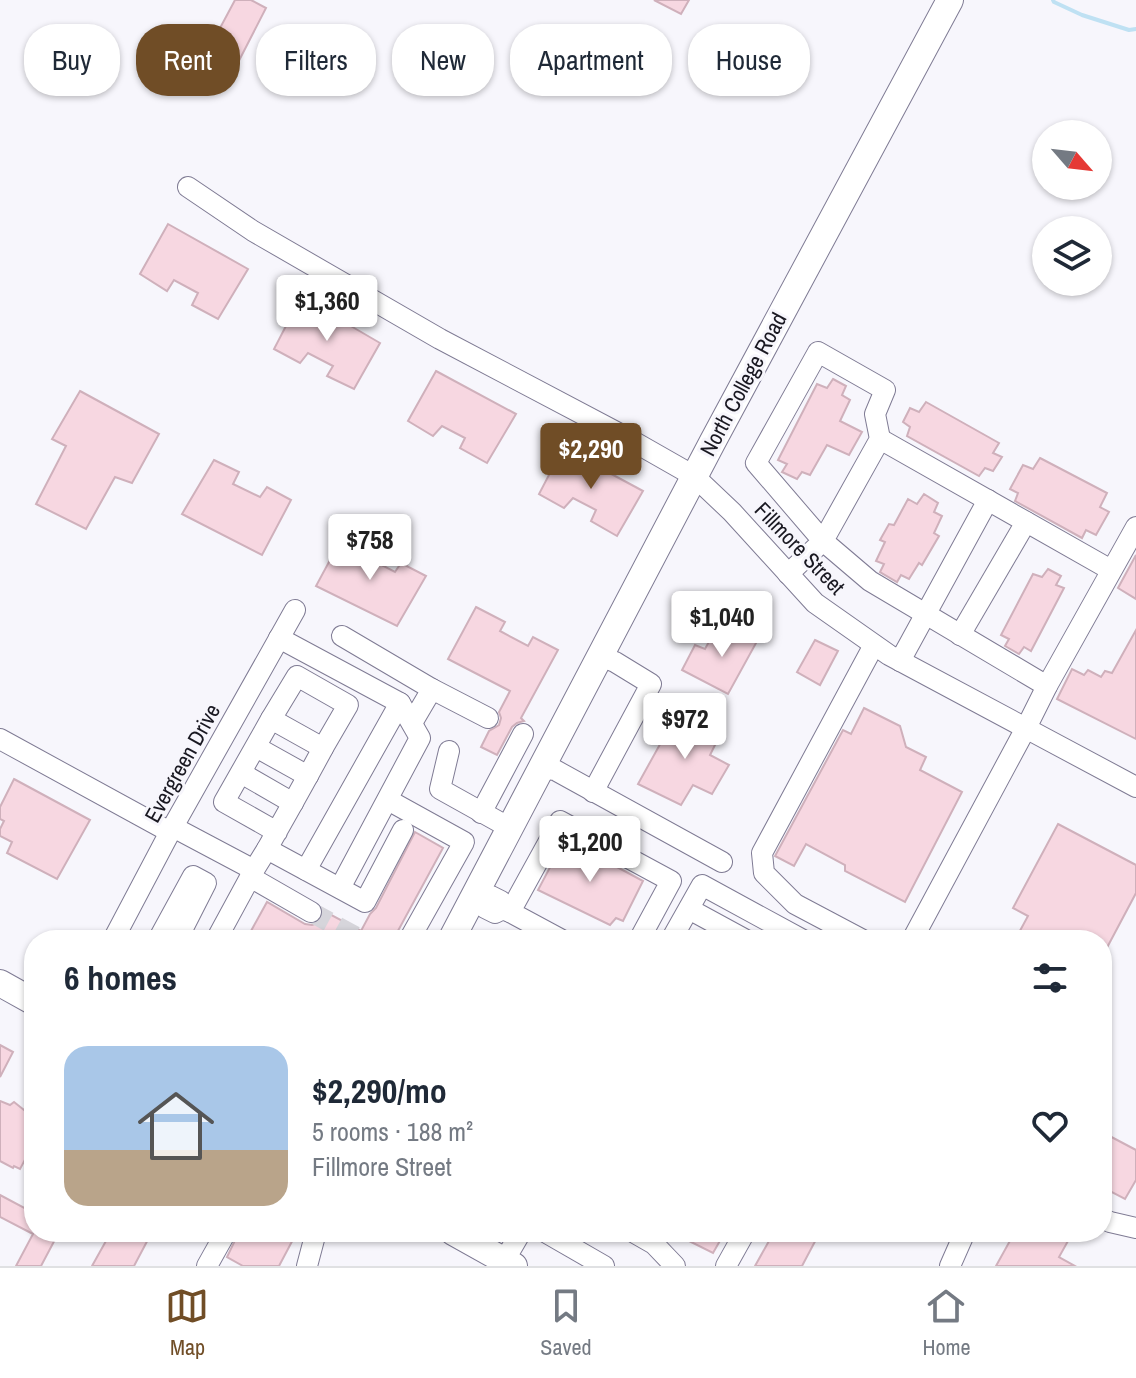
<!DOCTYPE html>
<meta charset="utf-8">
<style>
body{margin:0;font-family:"Archivo Narrow",sans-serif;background:#f2f2f3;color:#1f2937;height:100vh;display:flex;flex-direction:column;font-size:30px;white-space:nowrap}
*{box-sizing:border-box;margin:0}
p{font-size:26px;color:#747a83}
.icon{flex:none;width:44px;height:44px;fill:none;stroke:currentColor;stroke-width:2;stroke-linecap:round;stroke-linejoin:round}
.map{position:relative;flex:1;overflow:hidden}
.sheet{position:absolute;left:24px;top:930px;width:1088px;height:312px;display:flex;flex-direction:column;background:#fff;border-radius:32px;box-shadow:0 2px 6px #0004}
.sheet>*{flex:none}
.guide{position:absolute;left:24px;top:24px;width:1088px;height:72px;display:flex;gap:16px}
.needle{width:52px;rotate:118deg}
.buttons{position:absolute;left:1032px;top:120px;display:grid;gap:16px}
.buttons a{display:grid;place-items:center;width:80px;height:80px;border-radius:50%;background:#fff;box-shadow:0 2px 6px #0004;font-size:40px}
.price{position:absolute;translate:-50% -68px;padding:0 18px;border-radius:8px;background:#fff;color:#222;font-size:26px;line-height:52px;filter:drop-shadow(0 2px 4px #0008)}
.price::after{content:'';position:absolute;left:50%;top:48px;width:24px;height:18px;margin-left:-12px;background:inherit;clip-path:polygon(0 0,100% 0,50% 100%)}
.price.current{background:#704d26;color:#fff}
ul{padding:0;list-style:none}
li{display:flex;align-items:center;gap:24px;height:200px;padding:0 40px}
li+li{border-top:2px solid #e0e1e3}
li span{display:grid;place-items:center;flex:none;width:224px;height:160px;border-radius:24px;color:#555}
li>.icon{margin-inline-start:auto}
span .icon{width:96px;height:96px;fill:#fffc;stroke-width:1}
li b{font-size:34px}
h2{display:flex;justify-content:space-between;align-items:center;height:96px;padding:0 40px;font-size:34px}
.tag{padding:0 28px;border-radius:32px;background:#fff;box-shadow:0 2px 6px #0004;font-size:28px;line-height:72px}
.tag.current{background:#704d26;color:#fff}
.tabs{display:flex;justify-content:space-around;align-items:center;height:112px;border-top:2px solid #e0e1e3;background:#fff;font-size:22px;color:#747a83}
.tabs a{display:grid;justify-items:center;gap:4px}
.tabs .current{color:#704d26}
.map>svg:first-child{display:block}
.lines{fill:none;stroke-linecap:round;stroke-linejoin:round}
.stream{stroke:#bfe1f3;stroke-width:4}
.building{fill:#f7d7e1;stroke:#cfb0bb;stroke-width:2}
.minor-tunnel{stroke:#d6d5db;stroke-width:20;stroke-dasharray:20 10;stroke-linecap:butt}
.minor-casing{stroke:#7f7b94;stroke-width:22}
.major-casing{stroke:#7f7b94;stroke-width:28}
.minor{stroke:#fff;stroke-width:20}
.major{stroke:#fff;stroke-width:26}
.labels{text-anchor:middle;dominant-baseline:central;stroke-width:6;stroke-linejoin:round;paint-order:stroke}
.street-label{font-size:22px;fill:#191821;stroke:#f7f6fc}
</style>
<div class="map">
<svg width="1136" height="1266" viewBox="0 0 1136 1266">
<rect width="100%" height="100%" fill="#f7f6fc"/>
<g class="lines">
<polyline class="stream" points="1053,0 1054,2 1082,15 1129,30 1136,29"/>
</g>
<g class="building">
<polygon points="235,0 251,0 266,8 225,88 196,73"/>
<polygon points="654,0 689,0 681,14"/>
<polygon points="168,224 248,269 218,319 192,305 198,293 174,280 167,291 140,274"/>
<polygon points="301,297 380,343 354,389 327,376 333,366 308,353 300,363 274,349"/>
<polygon points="436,371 516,414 487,463 460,448 465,438 442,426 433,436 408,421"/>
<polygon points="833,379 846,386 842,395 850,400 840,421 862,432 849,455 827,445 810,475 802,472 797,479 782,472 787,464 778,460 817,384 827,388"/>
<polygon points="80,391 159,434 132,483 115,477 86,529 36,504 66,446 52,439"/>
<polygon points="926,402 999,443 993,453 1002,457 993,471 985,468 979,476 907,436 910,427 903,422 910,408 919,412"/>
<polygon points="563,448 643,491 617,536 591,521 596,510 573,498 564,508 539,494"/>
<polygon points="1040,458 1107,493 1100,507 1109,512 1096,535 1086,530 1082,538 1015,501 1018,493 1010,489 1023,465 1033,469"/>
<polygon points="214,460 239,472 233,484 260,497 267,487 291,500 262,555 182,514"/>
<polygon points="924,494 938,503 934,512 942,516 934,533 939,536 922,565 919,563 909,579 901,575 897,582 880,572 884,564 876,561 885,542 880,540 889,524 894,525 908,499 917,504"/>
<polygon points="344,534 372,549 368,558 395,572 401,563 426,576 397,626 316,586"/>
<polygon points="1136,555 1136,599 1118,588"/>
<polygon points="1048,569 1061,576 1056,585 1064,588 1031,651 1024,647 1019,654 1005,646 1009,639 1001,635 1033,574 1042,577"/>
<polygon points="476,607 505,622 500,631 528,646 533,637 558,650 521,718 524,721 517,723 512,727 497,755 481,747 489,731 499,725 501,718 499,712 510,691 448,659"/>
<polygon points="743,625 761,634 728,694 682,670 695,645 705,649 711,638 726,644 732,632 737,635"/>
<polygon points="1136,630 1136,739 1057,699 1072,669 1084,675 1088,670 1101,677 1105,671 1112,673"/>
<polygon points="815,640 838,651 820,685 797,672"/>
<polygon points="864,708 900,726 906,747 926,757 920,770 962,792 905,902 845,871 845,865 806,844 794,866 775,856 843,730 851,734"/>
<polygon points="679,710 721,733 710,755 729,765 712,794 693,785 681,805 638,784"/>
<polygon points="14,779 90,820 57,879 7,853 12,842 0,836 0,829 4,821 0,819 0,807"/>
<polygon points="1058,824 1136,865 1136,893 1102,957 1102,940 1015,940 1028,916 1013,908"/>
<polygon points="415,832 443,848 393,940 246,940 267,902 305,924 312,925 318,923 323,918 324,911 361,931 370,914 376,908"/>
<polygon points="565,839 643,881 623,921 616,918 610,925 538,890"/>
<polygon points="0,1045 13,1052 0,1077"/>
<polygon points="0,1101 10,1105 14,1102 34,1118 34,1143 20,1169 14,1166 13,1168 0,1161"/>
<polygon points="1102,1132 1136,1150 1136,1180 1125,1199 1110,1191 1102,1205"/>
<polygon points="0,1195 34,1213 34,1232 59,1232 41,1266 16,1266 33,1234 0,1217"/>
<polygon points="111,1232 152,1232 134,1266 92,1266"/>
<polygon points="239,1232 297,1232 279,1266 243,1266 227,1257"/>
<polygon points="671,1232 725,1232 713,1253"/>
<polygon points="774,1232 820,1232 802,1266 755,1266"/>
<polygon points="997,1232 1073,1232 1059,1257 1075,1266 996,1266 1011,1239"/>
</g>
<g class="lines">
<polyline class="minor-tunnel" points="311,912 362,940"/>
<g class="minor-casing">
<g id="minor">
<polyline points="188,187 253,231 440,339 622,435 694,476 732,512 815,603 889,655 1136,787"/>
<polyline points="880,439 1111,570"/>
<polyline points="788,574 823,541 880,439 875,414 885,390 818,352 756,463 823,541 870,581 1047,686"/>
<polyline points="960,635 1026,522"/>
<polyline points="342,636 432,689"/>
<polyline points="279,638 400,703 306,870"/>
<polyline points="900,661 988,500"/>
<polyline points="271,719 297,676 348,705 323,748"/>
<polyline points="412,723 432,689 488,718"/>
<polyline points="0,739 170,832"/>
<polyline points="256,747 308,776"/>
<polyline points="449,751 440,789 510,828"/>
<polyline points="541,768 555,770 722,862"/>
<polyline points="241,773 293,803"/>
<polyline points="593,792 651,684 615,662 600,656"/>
<polyline points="388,800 464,842 409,940"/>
<polyline points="481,813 523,734"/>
<polyline points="173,827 254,870 216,940"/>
<path d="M267,849C286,815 305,782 323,748L271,719L224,802L277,832"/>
<polyline points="254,870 267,849 365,902 403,830"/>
<polyline points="250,877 311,912"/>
<polyline points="340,888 420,738 400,703"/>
<polyline points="503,909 495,913 485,908 484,899 491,896 501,901 503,909 510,912"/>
<polyline points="689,909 746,940"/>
<polyline points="113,940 170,832 295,610"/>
<polyline points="158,940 193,876 206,883 177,940"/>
<polyline points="562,940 510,912 560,821 671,881 639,940"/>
<polyline points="671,940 702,885 803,940"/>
<polyline points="863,940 795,904 764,873 762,853 874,645"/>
<polyline points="912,940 1026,728 1047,686 1136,527"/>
<polyline points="1102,1218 1110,1222 1136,1228"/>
<polyline points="545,1232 604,1266"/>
<polyline points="633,1232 654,1244 675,1266"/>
<polyline points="504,1261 521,1232"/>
<polyline points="207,1266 226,1232"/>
<polyline points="307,1266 316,1232"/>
<polyline points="726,1266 745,1232"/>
<polyline points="950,1266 965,1232"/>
</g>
</g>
<g class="major-casing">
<g id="major">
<polyline points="451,940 713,441 950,0"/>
<polyline points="0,983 34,1002"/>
<polyline points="453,1232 514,1266"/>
</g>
</g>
<use href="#minor" class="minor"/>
<use href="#major" class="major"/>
</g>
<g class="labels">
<g class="street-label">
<text transform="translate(743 384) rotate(-62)">North College Road</text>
<text transform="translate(800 548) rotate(46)">Fillmore Street</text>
<text transform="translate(182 763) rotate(-61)">Evergreen Drive</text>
</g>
</g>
</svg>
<div class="buttons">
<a><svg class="needle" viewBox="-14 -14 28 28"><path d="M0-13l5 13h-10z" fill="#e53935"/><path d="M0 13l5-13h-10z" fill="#747a83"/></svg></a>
<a><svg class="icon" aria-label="layers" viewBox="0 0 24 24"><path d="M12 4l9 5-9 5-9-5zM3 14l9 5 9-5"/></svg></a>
</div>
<b class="price" style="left:327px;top:343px">$1,360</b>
<b class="price current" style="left:591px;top:491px">$2,290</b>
<b class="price" style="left:370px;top:582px">$758</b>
<b class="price" style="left:722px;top:659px">$1,040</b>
<b class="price" style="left:685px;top:761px">$972</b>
<b class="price" style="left:590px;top:884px">$1,200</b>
<div class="guide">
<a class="tag">Buy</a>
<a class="tag current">Rent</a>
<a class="tag">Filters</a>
<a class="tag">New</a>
<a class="tag">Apartment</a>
<a class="tag">House</a>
</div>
<section class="sheet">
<h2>6 homes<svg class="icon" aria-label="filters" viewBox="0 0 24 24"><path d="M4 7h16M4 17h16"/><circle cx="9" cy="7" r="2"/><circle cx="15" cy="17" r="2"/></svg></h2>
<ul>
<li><span style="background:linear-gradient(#a9c7e8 65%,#b9a48a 0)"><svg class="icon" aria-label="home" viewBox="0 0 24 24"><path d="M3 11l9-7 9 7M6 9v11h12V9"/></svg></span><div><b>$2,290/mo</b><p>5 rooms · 188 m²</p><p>Fillmore Street</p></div><svg class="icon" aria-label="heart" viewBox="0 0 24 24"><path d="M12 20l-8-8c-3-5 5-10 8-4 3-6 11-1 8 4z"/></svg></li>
</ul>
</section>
</div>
<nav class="tabs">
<a class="current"><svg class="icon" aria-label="map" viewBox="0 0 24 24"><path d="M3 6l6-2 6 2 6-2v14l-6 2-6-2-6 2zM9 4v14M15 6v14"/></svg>Map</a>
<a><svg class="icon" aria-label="saved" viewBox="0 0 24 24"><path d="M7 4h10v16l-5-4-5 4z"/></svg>Saved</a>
<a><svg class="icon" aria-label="home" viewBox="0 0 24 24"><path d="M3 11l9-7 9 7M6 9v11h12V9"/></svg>Home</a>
</nav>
